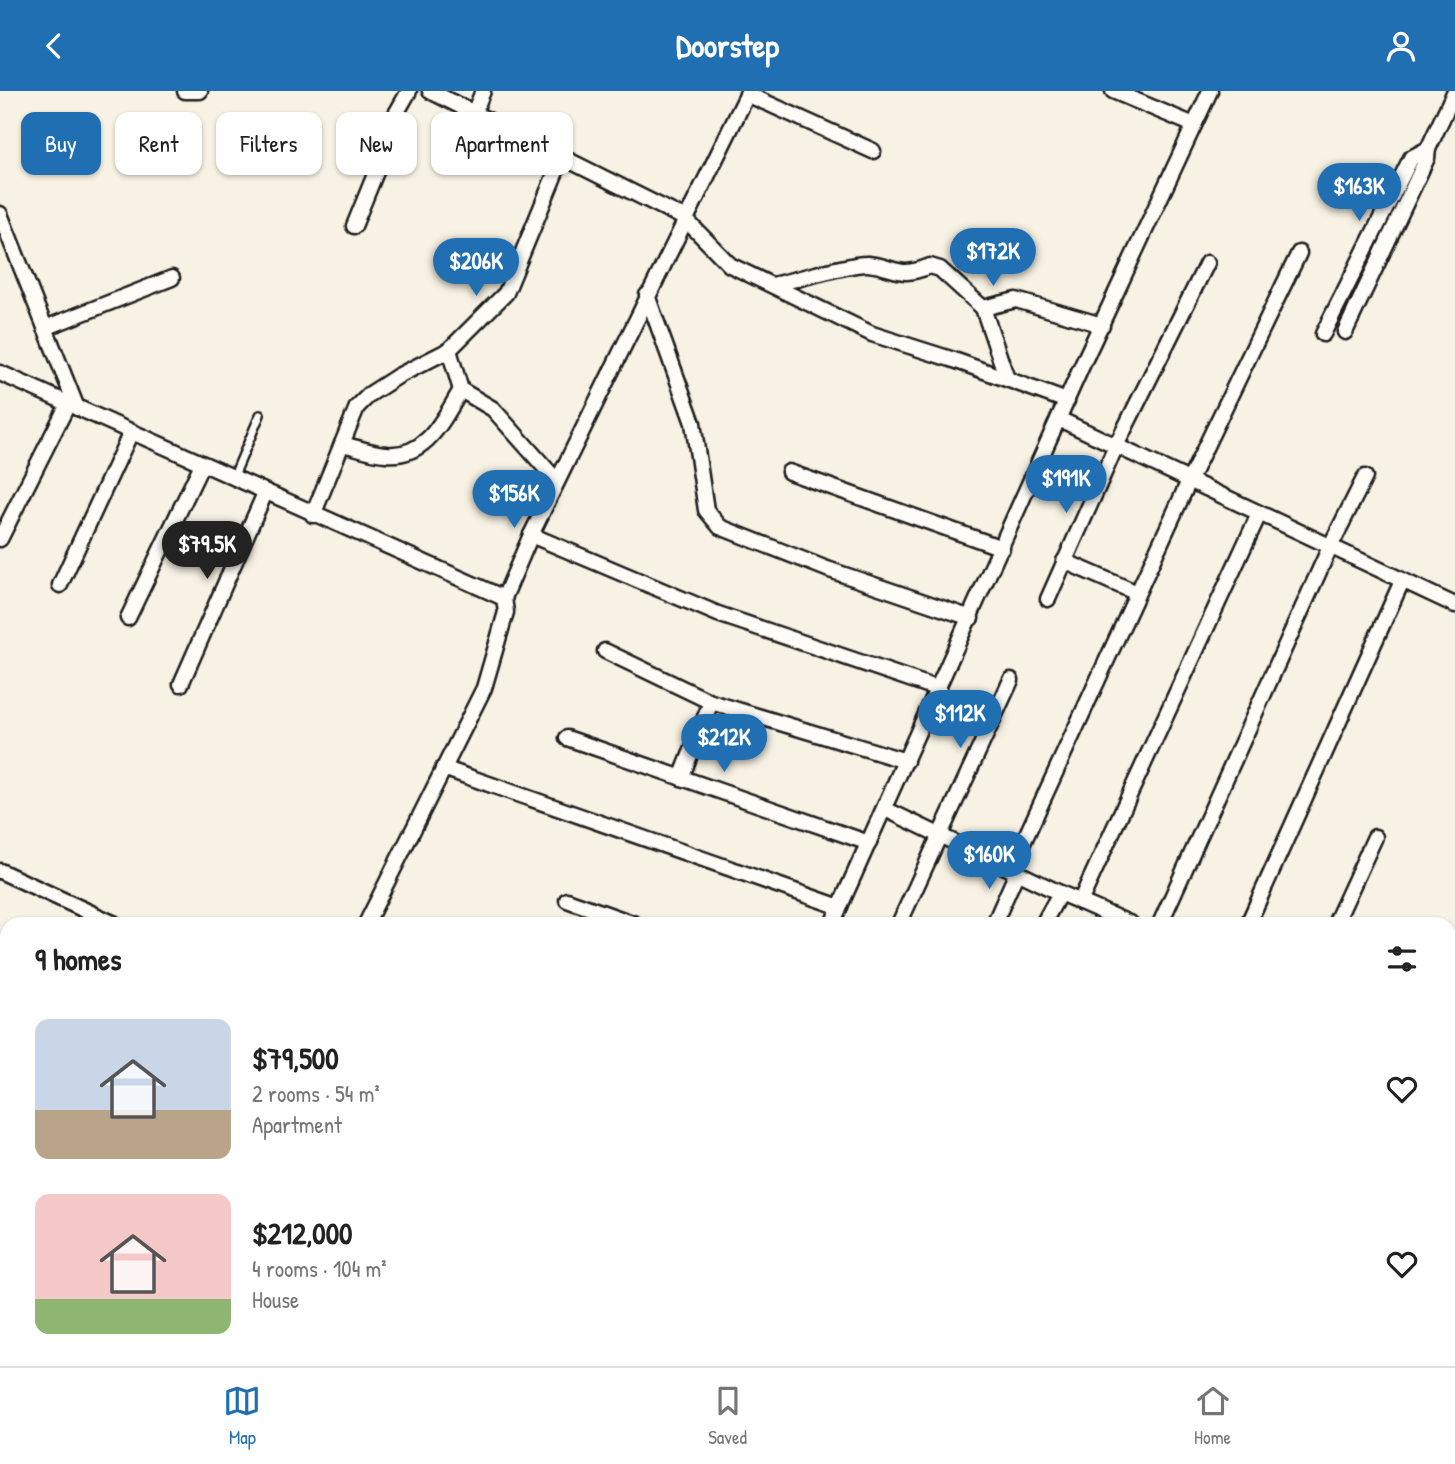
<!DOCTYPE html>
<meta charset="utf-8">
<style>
body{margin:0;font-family:"Patrick Hand",sans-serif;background:#f2f2f2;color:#222;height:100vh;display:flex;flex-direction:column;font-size:26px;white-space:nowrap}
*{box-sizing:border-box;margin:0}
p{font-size:23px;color:#767676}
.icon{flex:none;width:38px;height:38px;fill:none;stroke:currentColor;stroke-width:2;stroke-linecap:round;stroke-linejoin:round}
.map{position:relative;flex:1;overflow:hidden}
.details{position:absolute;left:0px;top:826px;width:1456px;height:450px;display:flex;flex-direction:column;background:#fff;border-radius:21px 21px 0 0;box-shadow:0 2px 5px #0004}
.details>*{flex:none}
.top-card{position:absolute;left:21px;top:21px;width:700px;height:63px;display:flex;gap:14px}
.price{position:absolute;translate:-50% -60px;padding:0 16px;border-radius:24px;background:#1f6fb2;color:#fff;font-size:23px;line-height:46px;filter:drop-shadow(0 2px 4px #0008)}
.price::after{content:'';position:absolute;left:50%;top:42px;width:21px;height:16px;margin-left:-10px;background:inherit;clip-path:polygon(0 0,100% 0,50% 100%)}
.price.selected{background:#222;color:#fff}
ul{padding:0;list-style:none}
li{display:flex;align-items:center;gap:21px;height:175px;padding:0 35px}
li span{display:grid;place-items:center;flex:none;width:196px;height:140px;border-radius:14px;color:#555}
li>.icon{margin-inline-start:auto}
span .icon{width:84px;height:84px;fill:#fffc;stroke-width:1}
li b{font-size:30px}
h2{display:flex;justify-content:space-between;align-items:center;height:84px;padding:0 35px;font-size:30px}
.chip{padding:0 24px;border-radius:14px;background:#fff;box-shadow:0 2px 5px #0004;font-size:24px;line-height:63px}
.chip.selected{background:#1f6fb2;color:#fff}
header{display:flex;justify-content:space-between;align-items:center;height:91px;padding:0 35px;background:#1f6fb2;color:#fff;font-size:32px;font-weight:800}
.tab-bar{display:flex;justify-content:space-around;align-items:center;height:98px;border-top:2px solid #e0e0e0;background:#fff;font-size:19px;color:#767676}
.tab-bar a{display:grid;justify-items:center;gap:4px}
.tab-bar .selected{color:#1f6fb2}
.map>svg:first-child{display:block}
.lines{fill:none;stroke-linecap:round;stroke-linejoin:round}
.stream{stroke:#5a8b90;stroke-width:4.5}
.lane-casing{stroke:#1c1c1c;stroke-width:12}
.street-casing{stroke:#1c1c1c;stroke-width:19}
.lane{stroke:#fdfcf7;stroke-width:7}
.street{stroke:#fdfcf7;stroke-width:14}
</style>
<header><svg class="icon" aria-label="back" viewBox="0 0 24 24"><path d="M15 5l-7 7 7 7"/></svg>Doorstep<svg class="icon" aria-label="person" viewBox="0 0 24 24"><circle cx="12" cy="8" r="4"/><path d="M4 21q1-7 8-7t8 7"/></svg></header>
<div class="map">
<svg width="1455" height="1275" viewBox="0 0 1455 1275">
<rect width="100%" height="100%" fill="#f8f2e4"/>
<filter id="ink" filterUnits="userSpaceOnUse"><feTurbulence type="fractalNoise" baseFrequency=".0143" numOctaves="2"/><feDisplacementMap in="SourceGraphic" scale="14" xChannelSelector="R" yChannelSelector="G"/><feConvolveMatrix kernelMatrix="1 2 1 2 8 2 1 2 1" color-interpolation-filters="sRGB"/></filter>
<g filter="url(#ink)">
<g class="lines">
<g class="stream">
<polyline points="0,1143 7,1145"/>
<polyline points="524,1269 544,1275"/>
</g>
<g class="lane-casing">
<polyline id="lane" points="233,387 260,324"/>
</g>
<g class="street-casing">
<g id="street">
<polyline points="185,0 200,0"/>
<polyline points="430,0 684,127 730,174 872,243 954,269 1067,310"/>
<polyline points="1113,0 1194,34"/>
<polyline points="747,3 873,60"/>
<polyline points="474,22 483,0"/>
<polyline points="0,123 77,317"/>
<polyline points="354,135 378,76 389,35 409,0"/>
<path d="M772,194C793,190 850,172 868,173C897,176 898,188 930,175L940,178L983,217"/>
<polyline points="647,204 693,332 706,419 720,436 827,478 971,527"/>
<polyline points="45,237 172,187"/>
<polyline points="1345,241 1427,67 1428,58 1454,2"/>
<polyline points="1323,243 1411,67 1428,58"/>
<polyline points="449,259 461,299 493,318 557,390"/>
<polyline points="0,282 504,507 531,444 749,0"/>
<polyline points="1007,288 983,217 1016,209 1102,234"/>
<polyline points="1059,328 1455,514"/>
<path d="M342,353C356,356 371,362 386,363C427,367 443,328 461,299"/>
<polyline points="789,381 1002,457"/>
<polyline points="313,424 357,316 370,303 398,285 449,259 506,202 562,66"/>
<polyline points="531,444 718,523 939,598"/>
<polyline points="0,448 68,313"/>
<polyline points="1064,470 1137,502"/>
<polyline points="60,494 131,341"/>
<polyline points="1048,508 1116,355 1207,172"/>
<polyline points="128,527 202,373"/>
<polyline points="605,560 711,611 906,670"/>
<polyline points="181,593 265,402"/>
<polyline points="567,647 869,752"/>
<polyline points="443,677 840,816"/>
<polyline points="681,687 711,611"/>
<polyline points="885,718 1060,802"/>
<polyline points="1011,778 1189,390 1299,162"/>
<polyline points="0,780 115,833"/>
<polyline points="567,809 635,833"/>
<polyline points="1080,811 1259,423"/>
<polyline points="366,833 484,597 506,521 504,507"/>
<polyline points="832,833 1085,268 1210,0"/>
<polyline points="899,833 1011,589"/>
<polyline points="994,833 1017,781"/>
<polyline points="1043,833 1060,802 1131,833"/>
<polyline points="1160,833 1330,456 1365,386"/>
<polyline points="1248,833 1402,490"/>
<polyline points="1335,833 1375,746"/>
<polyline points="1449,955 1455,956"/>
<polyline points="1449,1032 1455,1018"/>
<polyline points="829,1275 831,1269"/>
<polyline points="979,1275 980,1269"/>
</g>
</g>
<use href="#lane" class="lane"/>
<use href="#street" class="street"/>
</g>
</g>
</svg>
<b class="price" style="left:1359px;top:132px">$163K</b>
<b class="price" style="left:993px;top:197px">$172K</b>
<b class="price" style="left:476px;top:207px">$206K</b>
<b class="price" style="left:1066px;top:424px">$191K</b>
<b class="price" style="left:514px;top:439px">$156K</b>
<b class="price selected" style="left:207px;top:490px">$79.5K</b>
<b class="price" style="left:960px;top:659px">$112K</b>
<b class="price" style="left:724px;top:683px">$212K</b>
<b class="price" style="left:989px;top:800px">$160K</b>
<div class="top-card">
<a class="chip selected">Buy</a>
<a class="chip">Rent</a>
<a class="chip">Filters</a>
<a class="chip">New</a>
<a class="chip">Apartment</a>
</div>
<section class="details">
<h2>9 homes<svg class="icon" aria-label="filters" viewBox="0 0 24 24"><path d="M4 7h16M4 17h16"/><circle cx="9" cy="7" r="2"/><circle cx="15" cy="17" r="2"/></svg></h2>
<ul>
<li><span style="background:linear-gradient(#c9d6e8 65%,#b9a48a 0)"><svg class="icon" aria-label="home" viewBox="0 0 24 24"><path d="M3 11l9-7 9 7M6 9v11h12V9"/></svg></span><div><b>$79,500</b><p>2 rooms · 54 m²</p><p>Apartment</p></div><svg class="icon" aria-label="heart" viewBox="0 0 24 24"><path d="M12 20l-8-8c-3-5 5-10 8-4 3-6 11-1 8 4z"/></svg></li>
<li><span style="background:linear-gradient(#f6c9c9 75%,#8fb573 0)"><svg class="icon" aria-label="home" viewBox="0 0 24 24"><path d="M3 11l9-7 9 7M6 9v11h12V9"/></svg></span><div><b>$212,000</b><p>4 rooms · 104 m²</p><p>House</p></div><svg class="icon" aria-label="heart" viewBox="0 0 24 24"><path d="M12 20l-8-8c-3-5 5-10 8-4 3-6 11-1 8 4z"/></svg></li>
</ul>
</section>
</div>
<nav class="tab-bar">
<a class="selected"><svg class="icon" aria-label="map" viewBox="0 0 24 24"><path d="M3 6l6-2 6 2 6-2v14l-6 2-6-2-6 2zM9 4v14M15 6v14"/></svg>Map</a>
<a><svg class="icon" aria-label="saved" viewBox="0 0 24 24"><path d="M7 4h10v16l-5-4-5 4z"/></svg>Saved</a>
<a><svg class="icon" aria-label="home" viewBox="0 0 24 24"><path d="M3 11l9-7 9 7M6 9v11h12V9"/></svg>Home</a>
</nav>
